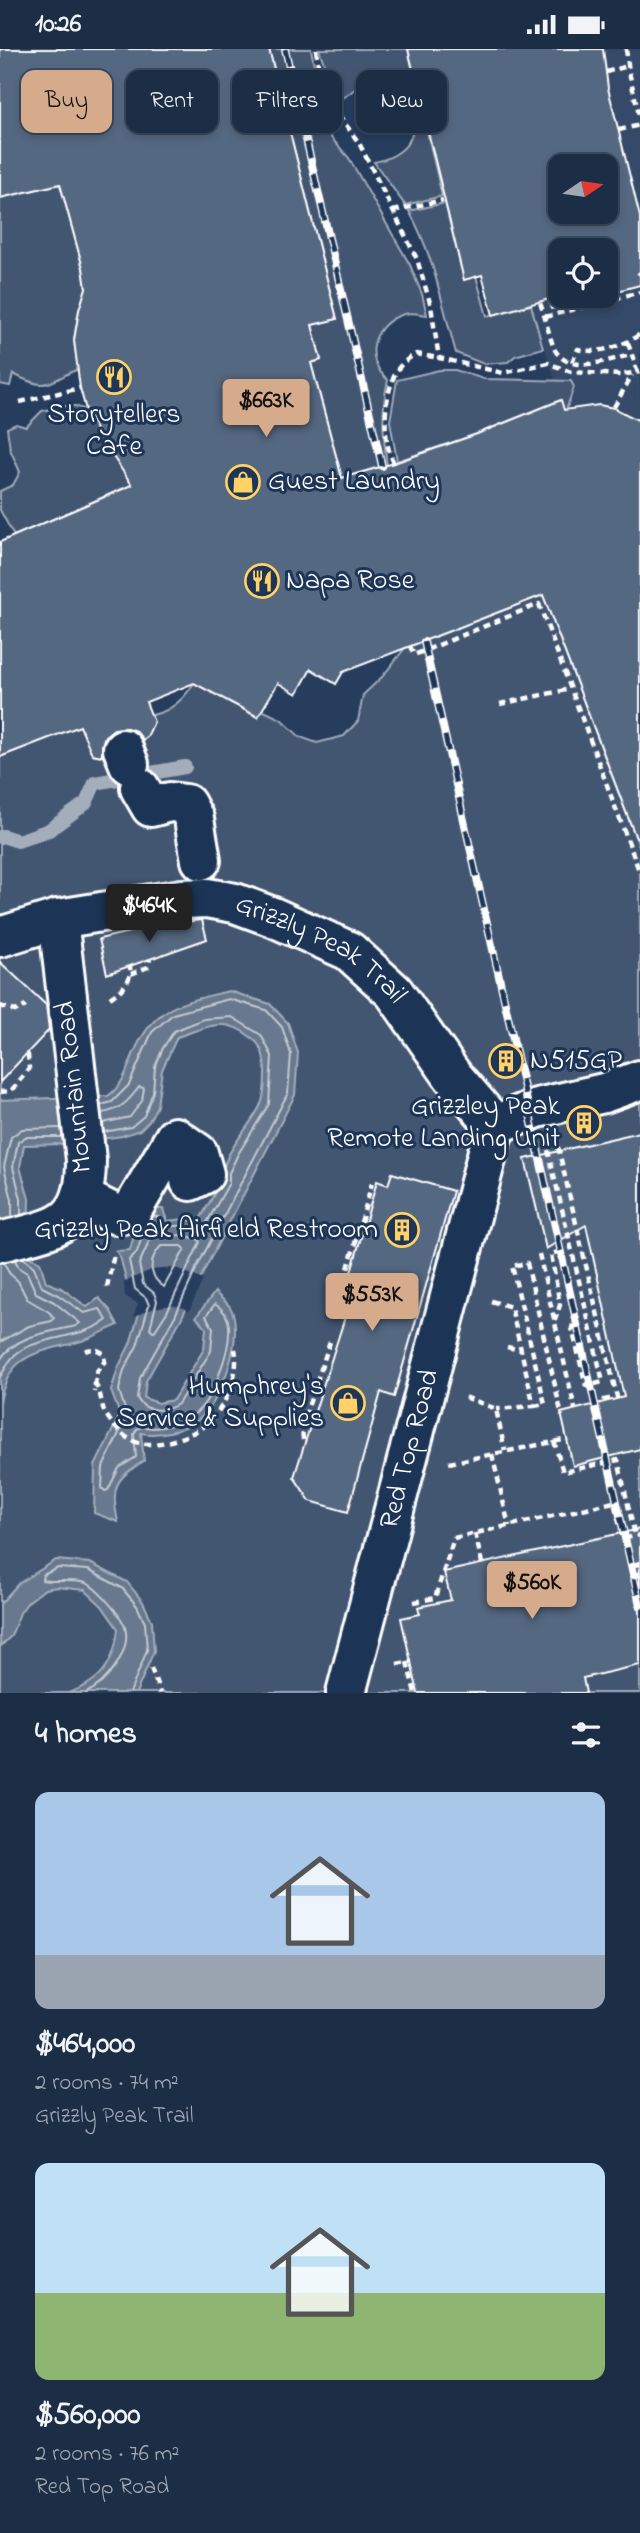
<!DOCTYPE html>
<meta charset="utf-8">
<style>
body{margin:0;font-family:"Indie Flower",sans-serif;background:#25364d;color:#f1f3f6;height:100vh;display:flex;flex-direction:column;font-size:26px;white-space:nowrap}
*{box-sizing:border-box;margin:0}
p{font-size:23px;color:#a0a8b3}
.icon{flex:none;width:38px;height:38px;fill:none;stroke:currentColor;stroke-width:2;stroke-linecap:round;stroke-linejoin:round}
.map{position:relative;height:1644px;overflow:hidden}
.side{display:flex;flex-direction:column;background:#1c2e46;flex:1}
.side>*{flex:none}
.top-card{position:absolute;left:21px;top:21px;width:598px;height:63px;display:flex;gap:14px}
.needle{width:46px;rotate:77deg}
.fabs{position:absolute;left:548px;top:105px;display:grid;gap:14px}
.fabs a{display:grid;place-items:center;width:70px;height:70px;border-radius:14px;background:#1c2e46;box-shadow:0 4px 10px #0003,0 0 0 2px #3a4a5f;font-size:35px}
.price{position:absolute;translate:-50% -60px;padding:0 16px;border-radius:7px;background:#d6ab8b;color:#111;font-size:23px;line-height:46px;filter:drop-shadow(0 2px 4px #0008)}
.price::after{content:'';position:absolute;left:50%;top:42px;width:21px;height:16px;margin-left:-10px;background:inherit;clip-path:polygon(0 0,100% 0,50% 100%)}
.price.selected{background:#222;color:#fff}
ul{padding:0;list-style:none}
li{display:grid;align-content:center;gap:14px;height:371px;padding:0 35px}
li span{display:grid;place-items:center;height:217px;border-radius:14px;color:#555}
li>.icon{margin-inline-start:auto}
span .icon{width:126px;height:126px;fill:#fffc;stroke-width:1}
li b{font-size:30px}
h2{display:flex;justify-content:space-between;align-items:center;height:84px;padding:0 35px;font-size:30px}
.pill{padding:0 24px;border-radius:14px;background:#1c2e46;box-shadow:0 4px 10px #0003,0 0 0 2px #3a4a5f;font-size:24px;line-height:63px}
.pill.selected{background:#d6ab8b;color:#111}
.status{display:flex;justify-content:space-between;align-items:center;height:49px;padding:0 35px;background:#1c2e46;direction:ltr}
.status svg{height:19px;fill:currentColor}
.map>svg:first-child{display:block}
.built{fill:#344a68;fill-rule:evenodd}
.green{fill:#425672;stroke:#a0aab8;stroke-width:2}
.water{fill:#67788e;stroke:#a4aebb;stroke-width:2}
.pier{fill:#263d5e}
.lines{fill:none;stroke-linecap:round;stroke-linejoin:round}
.shore{stroke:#c2c9d2;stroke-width:2}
.stream{stroke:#a4aebb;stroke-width:14}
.building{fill:#556781;stroke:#fff;stroke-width:2;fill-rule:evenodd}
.minor-casing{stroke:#fff;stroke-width:44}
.path{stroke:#fff;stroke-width:4.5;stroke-dasharray:7 5;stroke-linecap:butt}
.minor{stroke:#1d3557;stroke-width:38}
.rail-casing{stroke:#fff;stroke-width:8}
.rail{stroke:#1d3557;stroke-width:5;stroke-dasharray:16;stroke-linecap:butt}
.labels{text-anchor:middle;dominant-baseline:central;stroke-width:6;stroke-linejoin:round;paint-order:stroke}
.poi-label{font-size:28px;fill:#fff;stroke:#1d3557;text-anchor:start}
.street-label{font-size:28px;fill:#fff;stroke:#1d3557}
</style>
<div class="status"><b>10:26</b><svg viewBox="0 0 49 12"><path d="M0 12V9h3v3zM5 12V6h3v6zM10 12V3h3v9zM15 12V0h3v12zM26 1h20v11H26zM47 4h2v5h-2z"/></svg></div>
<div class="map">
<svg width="640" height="1644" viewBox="0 0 640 1644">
<rect width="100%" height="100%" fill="#263d5e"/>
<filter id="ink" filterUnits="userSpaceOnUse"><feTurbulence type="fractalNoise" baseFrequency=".0143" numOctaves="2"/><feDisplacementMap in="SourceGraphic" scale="14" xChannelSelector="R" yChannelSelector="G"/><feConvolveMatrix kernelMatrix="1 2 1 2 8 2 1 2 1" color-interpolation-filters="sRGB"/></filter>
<g filter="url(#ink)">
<path class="built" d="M429,0H640V800L590,665L477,385L561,350L531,256L493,266ZM560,117H606V163H560ZM560,201H606V247H560Z"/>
<g class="green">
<path d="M269,0H311L327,84L349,109L410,216L422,245L427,266C420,265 411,263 404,265C373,274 362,309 388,331C381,360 383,386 387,416L342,429L311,314L321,311L312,276L337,270Z"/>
<path d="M319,0H408L442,147L405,156L374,113C446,99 406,18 361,37C355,39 349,45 343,49L331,35Z"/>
<path d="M60,135L83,219L86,239L79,261L74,291L78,320C46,334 48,343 13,325L10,337L0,335V149Z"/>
<path d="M445,154L464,230L476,227L487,267L531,256L543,299L515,307L508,313L484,315L456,304C442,256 434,206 409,162Z"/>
<polygon points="439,321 455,321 484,330 571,332 574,338 565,364 560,351 477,385 397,412 390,372 397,331"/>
<polygon points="63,357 75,357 86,361 98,385 133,435 14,487 0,461 0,442 13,436 20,423 10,400 7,379 16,375 26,378 42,362"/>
<path d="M543,546L640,800V1644H0V708C29,697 58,684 87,674C130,660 163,683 194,634L257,668L262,661L281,670L300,688L317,694L344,687L358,672L363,646L382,628L405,599Z"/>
</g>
<g class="water">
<path d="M229,942L270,955L288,974L298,1004L295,1046L204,1222L181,1270L146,1332L144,1349L158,1354L173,1351L204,1300L206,1279L196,1268L215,1243C219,1248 226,1252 230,1258C246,1283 221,1356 198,1371C182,1382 160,1387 141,1384L144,1412C114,1430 111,1439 118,1473L94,1464L95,1417L120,1366L111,1342L118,1319L130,1295L142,1254L127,1233L120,1208L116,1202L130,1201L134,1186L146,1160H163L167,1172L186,1170L198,1174L222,1131C222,1102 250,1080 261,1055C265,1046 265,1032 265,1023C265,1010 263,997 252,989C224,966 208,978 177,988L162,1021L157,1057L149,1072L140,1081L122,1087L66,1095L24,1096L20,1118L29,1150L28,1192L30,1208L40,1213L46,1233L61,1239L87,1258L99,1249L110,1261L118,1276C105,1281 92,1290 78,1293C37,1304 8,1304 0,1354V1051L108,1047C123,1036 126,1023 133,1006C154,956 180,954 229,942Z"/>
<path d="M56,1511L90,1514L127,1533L143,1553L152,1572L154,1602L136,1644H68C101,1633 114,1615 118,1580L102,1557L85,1541L57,1538L45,1540L28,1553L20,1564L11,1587L0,1598V1555L18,1535Z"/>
</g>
<polygon class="pier" points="172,1219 179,1220 203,1231 189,1262 184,1259 172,1256 154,1259 133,1268 138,1255 125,1247 124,1233 151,1221"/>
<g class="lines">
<g class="shore">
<path d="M101,1056L112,1053L129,1036L152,983L173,965L229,950L266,961L282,978L291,1005L288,1044L197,1218L175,1267L140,1329L137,1349C144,1364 166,1363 178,1355L211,1302L213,1279L206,1267L215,1255C223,1260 228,1267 229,1277C231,1299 213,1353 193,1366C183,1373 165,1379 152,1379C145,1378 143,1377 137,1380L134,1385L136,1408L119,1419L108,1441L105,1442L102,1439L103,1418L127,1367L119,1341L124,1321L137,1297L149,1256L146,1249L135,1240L129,1211L137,1203L145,1178"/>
<path d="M102,1064C119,1062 129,1052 139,1038L144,1039L142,1052L130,1068L103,1074"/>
<path d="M104,1083L131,1078L144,1067L153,1043L155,1018L163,999L174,982L204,970L232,968L261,986L272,1007L269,1055L238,1105L229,1124V1134L205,1177L198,1181C194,1180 190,1178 185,1177C172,1175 165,1183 158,1168L153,1167"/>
<polyline points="21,1166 21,1150 13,1118 18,1093 25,1088 62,1088"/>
<polyline points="12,1168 12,1151 4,1118 11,1088 22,1080 61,1079"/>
<polygon points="154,1182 166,1187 183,1186 198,1190 200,1193 167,1263 154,1283 150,1279 157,1252 154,1244 143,1235 139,1215"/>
<path d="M161,1197H182L185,1200L164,1238C148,1227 148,1211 161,1197Z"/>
<polyline points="0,1293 29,1277 52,1272 54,1269 49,1263 27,1250 18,1232 9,1224 4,1213"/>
<path d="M0,1311C15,1286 50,1283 76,1277L80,1274L54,1253L36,1244L27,1224L19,1219L15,1211"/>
<path d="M0,1328C4,1322 7,1315 12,1309C29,1287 82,1291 107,1271L100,1260L84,1264L58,1246L42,1238L34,1218L23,1209"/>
<path d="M86,1644C106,1635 132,1602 125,1578C121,1566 100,1543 90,1536C79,1529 54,1534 42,1531L43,1526L58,1519L88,1521L122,1539L137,1557L145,1574L147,1601L130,1644"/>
</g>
<polyline class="stream" points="0,788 3,787 18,792 49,781 86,754 95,734 185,718"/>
</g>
<g class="building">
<polygon points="0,0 269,0 337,270 312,276 321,311 311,314 342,429 394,414 477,385 561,351 564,361 599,356 614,359 640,372 640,789 636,789 543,546 343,623 336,635 311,620 297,645 278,634 258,668 194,634 146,653 154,673 147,688 143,691 136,682 127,679 114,680 105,687 102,696 102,707 92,705 80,677 0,708 0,493 132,436 98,385 86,361 80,339 74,291 79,261 86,239 83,219 60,135 0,149"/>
<path d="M408,0H603L608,39L640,168V236L606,245V201H560V247H600L551,260L549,250L493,266L482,226L464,231ZM560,117H606V163H560Z"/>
<polygon points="202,871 207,890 107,925 99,890 165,875"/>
<polygon points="0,913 46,956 49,981 0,1033"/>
<polygon points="640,1083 640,1400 573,1417 561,1364 624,1348 586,1176 546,1200 525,1110"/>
<polygon points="392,1124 453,1142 394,1348 381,1343 348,1463 310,1452 294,1428 345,1268 339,1266 377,1132 388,1136"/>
<polygon points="640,1480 640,1616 583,1629 586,1644 418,1644 401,1569 420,1565 418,1558 451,1551 444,1523"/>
</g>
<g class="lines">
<g class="minor-casing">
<g id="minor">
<polyline points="123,700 129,715"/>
<polyline points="140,739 151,758 170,753 186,755 194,770 201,811"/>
<path id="s1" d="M0,888L58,870L182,850L207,849L235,854L273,868L349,902L394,943L452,1026L495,1076"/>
<polyline points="495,1076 537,1059 604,1044 640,1031"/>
<polyline points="83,1149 117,1166 131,1163 175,1088 198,1104 204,1125 190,1132"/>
<path d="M0,1193C56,1178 86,1179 86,1111L58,870"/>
<path id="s2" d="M346,1644L495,1076"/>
</g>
</g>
<g class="path">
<polyline points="316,0 321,41 359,94 417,210 431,257 439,309 503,324 548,314 571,323 620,326 640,323"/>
<polyline points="626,0 629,23 640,70"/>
<polyline points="606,23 628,17"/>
<polyline points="619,81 640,76"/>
<polyline points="393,162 443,151"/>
<polyline points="638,223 640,225"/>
<path d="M540,254C545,266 550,291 555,301C570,327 610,310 631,306"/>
<polyline points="545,268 640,243"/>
<polyline points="628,294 638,324"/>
<path d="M572,313L578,300C597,306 624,297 640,285"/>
<polyline points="20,353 80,339"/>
<polyline points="614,358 632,326"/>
<path d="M394,414C381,390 384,347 396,323C400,315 409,309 416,305L439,309"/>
<polyline points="410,597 414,606 539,555 640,824"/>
<polyline points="500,655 570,640"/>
<polyline points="131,925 148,918 150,910"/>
<path d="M110,949C122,940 132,934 130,917"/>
<polyline points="0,957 15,962 26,957"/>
<polyline points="0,1043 11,1042 29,1020 28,1006 23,1007"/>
<polyline points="558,1098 617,1348 604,1351 604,1353"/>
<polyline points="548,1101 603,1333 586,1337 572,1279 576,1266 562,1202 551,1205 560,1256 555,1271"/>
<polyline points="539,1205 575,1360"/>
<polyline points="107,1238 114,1205"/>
<polyline points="491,1252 511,1258 534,1357 496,1360"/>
<polyline points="335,1266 372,1134"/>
<polyline points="507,1298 521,1301"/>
<path d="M85,1302C92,1299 97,1300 103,1304L105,1312L97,1322L94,1343"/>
<path d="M94,1334C102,1343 100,1353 105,1364C111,1374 121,1386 131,1391C151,1402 192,1388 208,1374C226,1357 240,1325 235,1300"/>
<polyline points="465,1348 496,1360 505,1402"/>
<polyline points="534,1357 545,1355 512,1217 527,1214 562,1367"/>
<polyline points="303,1391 302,1376 330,1293"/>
<polyline points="554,1392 563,1423 618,1411 635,1487 640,1486"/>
<polyline points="492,1405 509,1477"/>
<polyline points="449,1414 568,1390"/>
<polyline points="475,1484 482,1514"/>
<polyline points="640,1514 636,1515 640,1528"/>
<polyline points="414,1553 435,1549 454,1489 614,1453 623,1490 635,1487"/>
<polyline points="407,1613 415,1644"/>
<polyline points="397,1615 412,1612"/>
<polyline points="151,1619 160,1644"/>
</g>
<use href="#minor" class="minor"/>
<g class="rail-casing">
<g id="rail">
<polyline points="285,0 382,417"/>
<polyline points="424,593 640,1556"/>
</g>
</g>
<use href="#rail" class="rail"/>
</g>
</g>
<defs>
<g id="restaurant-ring" transform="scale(1.75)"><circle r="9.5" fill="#1d3557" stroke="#ffd166" stroke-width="1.5"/><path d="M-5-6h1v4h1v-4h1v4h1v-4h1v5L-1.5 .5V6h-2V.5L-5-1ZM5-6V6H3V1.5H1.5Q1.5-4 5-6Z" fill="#ffd166"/></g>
<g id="shop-ring" transform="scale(1.75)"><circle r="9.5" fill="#1d3557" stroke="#ffd166" stroke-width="1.5"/><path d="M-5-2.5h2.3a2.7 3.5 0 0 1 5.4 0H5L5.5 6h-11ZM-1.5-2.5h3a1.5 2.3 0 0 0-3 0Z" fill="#ffd166"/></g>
<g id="building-ring" transform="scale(1.75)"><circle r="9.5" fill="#1d3557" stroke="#ffd166" stroke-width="1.5"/><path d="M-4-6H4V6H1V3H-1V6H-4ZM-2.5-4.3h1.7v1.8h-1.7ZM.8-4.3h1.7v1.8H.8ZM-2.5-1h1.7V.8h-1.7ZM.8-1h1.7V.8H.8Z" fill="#ffd166"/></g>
</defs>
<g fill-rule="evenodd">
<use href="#restaurant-ring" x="114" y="328"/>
<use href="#shop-ring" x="243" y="433"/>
<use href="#restaurant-ring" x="262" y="532"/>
<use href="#building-ring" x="506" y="1012"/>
<use href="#building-ring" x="584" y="1074"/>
<use href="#building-ring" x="402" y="1181"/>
<use href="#shop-ring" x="348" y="1354"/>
</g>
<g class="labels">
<g class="poi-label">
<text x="114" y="366" text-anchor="middle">Storytellers<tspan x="114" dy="32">Cafe</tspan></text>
<text x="268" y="433">Guest Laundry</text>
<text x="286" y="532">Napa Rose</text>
<text x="530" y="1012">N515GP</text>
<text x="560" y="1058" text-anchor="end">Grizzley Peak<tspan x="560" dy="32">Remote Landing Unit</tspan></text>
<text x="378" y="1181" text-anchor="end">Grizzly Peak Airfield Restroom</text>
<text x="324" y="1338" text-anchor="end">Humphrey's<tspan x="324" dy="32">Service &amp; Supplies</tspan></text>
</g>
<g class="street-label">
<text stroke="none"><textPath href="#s1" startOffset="338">Grizzly Peak Trail</textPath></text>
<text transform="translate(75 1038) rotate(-96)">Mountain Road</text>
<text stroke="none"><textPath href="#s2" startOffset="252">Red Top Road</textPath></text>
</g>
</g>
</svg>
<div class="fabs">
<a><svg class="needle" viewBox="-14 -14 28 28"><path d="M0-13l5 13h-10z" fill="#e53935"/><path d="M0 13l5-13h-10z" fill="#a0a8b3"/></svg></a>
<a><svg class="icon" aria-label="locate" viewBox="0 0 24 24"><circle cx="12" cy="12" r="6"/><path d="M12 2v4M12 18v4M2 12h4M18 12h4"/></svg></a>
</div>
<b class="price" style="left:266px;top:390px">$663K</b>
<b class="price selected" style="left:149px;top:895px">$464K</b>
<b class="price" style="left:372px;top:1284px">$553K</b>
<b class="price" style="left:532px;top:1572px">$560K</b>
<div class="top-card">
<a class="pill selected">Buy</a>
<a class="pill">Rent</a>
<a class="pill">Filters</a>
<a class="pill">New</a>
</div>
</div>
<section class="side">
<h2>4 homes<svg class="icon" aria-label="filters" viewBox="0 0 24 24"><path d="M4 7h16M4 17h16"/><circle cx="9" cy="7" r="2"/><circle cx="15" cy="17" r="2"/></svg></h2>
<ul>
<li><span style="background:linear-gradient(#a9c7e8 75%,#9aa5b1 0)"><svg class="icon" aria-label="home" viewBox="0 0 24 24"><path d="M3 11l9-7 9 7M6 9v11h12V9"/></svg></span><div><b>$464,000</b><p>2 rooms · 74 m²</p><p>Grizzly Peak Trail</p></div></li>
<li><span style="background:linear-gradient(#bfe0f5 60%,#8fb573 0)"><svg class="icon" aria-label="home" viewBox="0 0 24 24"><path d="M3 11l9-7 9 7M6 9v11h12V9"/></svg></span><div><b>$560,000</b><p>2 rooms · 76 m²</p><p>Red Top Road</p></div></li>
</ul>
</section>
